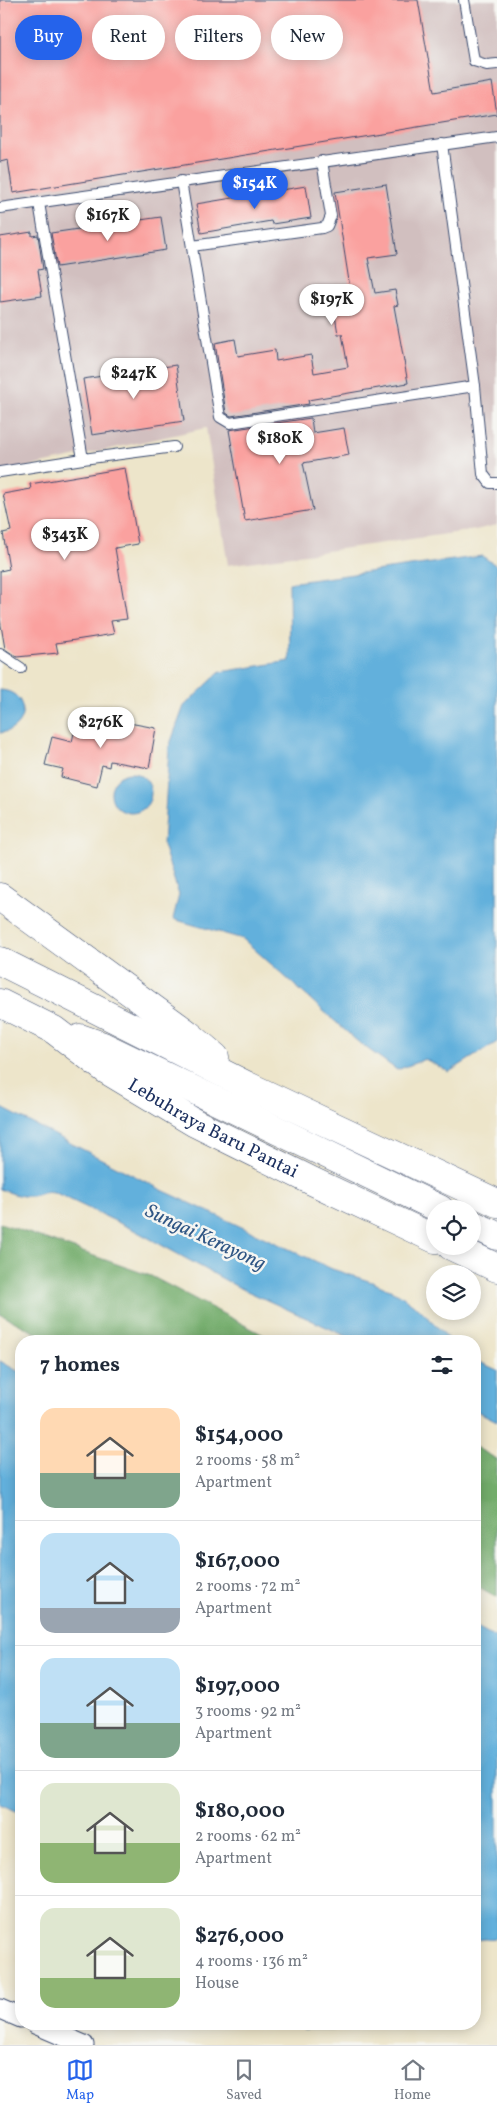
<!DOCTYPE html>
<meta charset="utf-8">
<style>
body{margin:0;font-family:Vollkorn,serif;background:#f2f2f3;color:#1f2937;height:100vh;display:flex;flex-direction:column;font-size:19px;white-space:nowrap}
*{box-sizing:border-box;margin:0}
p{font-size:16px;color:#747a83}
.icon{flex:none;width:28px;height:28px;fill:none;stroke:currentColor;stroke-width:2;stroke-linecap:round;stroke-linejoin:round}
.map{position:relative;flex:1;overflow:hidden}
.drawer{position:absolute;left:15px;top:1335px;width:466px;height:695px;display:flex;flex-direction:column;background:#fff;border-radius:20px;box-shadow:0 2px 12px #0003}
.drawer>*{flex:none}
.banner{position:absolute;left:15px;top:15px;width:468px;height:45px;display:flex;gap:10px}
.controls{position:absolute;left:426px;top:1200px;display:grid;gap:10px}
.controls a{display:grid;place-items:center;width:55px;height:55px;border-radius:50%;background:#fff;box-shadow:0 2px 12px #0003;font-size:25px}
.price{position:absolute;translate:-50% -42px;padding:0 11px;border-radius:18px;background:#fff;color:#222;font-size:16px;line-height:32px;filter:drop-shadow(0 1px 2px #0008)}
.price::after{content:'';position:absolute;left:50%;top:30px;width:15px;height:11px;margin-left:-8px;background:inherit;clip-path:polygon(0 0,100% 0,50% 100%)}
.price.selected{background:#2563eb;color:#fff}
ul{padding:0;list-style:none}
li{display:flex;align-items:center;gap:15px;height:125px;padding:0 25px}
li+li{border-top:1px solid #e0e1e3}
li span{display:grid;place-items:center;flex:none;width:140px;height:100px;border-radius:15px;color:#555}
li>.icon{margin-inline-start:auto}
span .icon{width:60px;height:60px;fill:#fffc;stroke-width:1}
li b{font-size:21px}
h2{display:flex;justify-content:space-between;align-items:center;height:60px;padding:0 25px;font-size:21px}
.tag{padding:0 18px;border-radius:22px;background:#fff;box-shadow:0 2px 12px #0003;font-size:18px;line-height:45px}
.tag.selected{background:#2563eb;color:#fff}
.tabs{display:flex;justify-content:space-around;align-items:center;height:70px;border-top:1px solid #e0e1e3;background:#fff;font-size:14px;color:#747a83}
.tabs a{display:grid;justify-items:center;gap:2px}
.tabs .selected{color:#2563eb}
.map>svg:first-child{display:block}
.industrial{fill:#d1bfbf}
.forest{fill:#72ac6b;stroke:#466e64}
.water{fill:#62b0dc;stroke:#3e709d}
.building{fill:#faa19f}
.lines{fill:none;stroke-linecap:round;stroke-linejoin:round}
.service-casing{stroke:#3a4a6e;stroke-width:12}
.minor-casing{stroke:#3a4a6e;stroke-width:21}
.motorway-casing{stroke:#3a4a6e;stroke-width:29}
.service{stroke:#fff;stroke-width:10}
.minor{stroke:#fff;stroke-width:19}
.motorway{stroke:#fff;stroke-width:28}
.labels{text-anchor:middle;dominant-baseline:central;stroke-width:5;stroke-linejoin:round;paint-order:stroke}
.street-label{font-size:19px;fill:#1b2f5e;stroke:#f6f6f2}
.water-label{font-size:20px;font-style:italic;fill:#305684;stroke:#f6f6f2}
</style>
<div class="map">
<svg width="497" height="2045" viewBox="0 0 497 2045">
<rect width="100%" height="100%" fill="#f6f6f2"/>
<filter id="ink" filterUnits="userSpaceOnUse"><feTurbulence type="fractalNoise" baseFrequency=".02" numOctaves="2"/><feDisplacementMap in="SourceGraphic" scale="10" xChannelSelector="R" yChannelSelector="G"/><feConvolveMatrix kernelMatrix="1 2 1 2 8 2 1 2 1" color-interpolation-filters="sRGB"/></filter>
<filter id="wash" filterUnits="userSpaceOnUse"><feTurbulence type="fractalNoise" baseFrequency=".0096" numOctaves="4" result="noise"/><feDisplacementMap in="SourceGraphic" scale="20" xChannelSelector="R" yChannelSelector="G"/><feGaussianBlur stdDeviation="1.12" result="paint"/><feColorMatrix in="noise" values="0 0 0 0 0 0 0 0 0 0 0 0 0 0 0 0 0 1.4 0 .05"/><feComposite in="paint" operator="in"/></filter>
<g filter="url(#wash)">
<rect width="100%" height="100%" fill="#ede5ca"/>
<polygon class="industrial" points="0,0 497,0 497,525 475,530 228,565 206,428 0,473"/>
<g class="forest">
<polygon points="0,1223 151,1276 275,1341 51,1341 0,1314"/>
<polygon points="475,1447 497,1459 497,1597 475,1585"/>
</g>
<g class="water">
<polygon points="482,556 497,566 497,1042 449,1072 425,1059 397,1070 357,1041 243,939 173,919 179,895 163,845 169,747 184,706 220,672 290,661 289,583"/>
<path d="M0,690C30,691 30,730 0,733Z"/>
<circle cx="131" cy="793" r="20"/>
<path d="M0,1107L162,1190L332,1269L372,1282L399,1294L422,1311L451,1341H357L236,1286L134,1230L54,1192C42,1190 39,1196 29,1196C19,1197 9,1192 0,1189Z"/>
<polygon points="475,1360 497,1370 497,1421 475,1410"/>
<polygon points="0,1361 21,1373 21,1813 0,1804"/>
<polygon points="475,1626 497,1638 497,1938 475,1940"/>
<polygon points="297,2024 335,2024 333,2030 303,2030"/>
</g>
<g id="blocks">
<g class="building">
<polygon points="0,0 418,0 434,92 492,82 497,114 13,193 8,160 0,162"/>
<polygon points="386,184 397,254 368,258 375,293 395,290 398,305 394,306 408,383 308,400 309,404 231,416 226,413 215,343 235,339 238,356 275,350 276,361 311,355 314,373 348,367 342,334 338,334 332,297 351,294 335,192"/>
<polygon points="306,186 311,218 272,224 271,221 201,233 196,204"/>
<polygon points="161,217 166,250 57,267 51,233"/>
<polygon points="32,232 32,236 38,235 43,269 38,270 42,296 0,302 0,237"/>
<polygon points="176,365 184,421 92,435 83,379"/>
<polygon points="311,418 313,433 344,428 349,455 303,463 313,510 245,521 229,430"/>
<polygon points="125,468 138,544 115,548 127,619 111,621 114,634 56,643 58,653 17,657 5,649 0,619 0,571 9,569 3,533 11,531 3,494 31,489 30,484"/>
<polygon points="94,713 114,718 113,720 156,728 149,768 110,761 109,767 102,765 97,786 61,777 63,769 45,765 52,737 72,742 75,728 89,732"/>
</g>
</g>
</g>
<g filter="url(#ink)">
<use href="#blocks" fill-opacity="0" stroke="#3a4a6e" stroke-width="1"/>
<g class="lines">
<g class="service-casing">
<g id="service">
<polyline points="464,0 474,61 487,65 497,64"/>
<polyline points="442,144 475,386 483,474 490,483 497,483"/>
<polyline points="181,181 220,417 230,423 475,386"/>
<polyline points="39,203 83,459 174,447"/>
<polyline points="0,208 497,137"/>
<polyline points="192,246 322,228 327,226 331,216 322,161"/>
<polyline points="0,472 83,459"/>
<polyline points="0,654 21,668"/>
</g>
</g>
<g class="minor-casing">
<g id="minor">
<polyline points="0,2009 21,2018"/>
<polyline points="35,2024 84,2045"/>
</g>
</g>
<g class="motorway-casing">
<g id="motorway">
<polyline points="0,897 188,1034 215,1057"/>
<polyline points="0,961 246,1085 497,1203"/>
<path id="s1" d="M0,1003L54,1030L105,1069L195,1123L312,1181L435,1239"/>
<polyline points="80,1038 103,1046 440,1209"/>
<polyline points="472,1224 497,1236"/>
<polyline points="451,1246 497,1268"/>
</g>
</g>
<use href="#service" class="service"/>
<use href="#minor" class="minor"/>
<use href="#motorway" class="motorway"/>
</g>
</g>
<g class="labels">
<g class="street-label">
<text stroke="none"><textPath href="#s1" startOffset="248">Lebuhraya Baru Pantai</textPath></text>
</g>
<g class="water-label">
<text transform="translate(205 1238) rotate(25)">Sungai Kerayong</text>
</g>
</g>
</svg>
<div class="controls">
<a><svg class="icon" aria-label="locate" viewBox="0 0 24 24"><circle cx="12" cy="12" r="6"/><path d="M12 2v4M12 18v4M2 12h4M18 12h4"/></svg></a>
<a><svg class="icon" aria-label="layers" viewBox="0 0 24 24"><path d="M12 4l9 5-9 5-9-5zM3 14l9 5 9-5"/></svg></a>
</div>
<b class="price selected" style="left:255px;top:210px">$154K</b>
<b class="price" style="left:108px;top:242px">$167K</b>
<b class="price" style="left:332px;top:326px">$197K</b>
<b class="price" style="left:134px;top:400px">$247K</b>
<b class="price" style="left:280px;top:465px">$180K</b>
<b class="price" style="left:65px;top:561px">$343K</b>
<b class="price" style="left:101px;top:749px">$276K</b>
<div class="banner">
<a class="tag selected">Buy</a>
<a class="tag">Rent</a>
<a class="tag">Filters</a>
<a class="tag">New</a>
</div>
<section class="drawer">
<h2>7 homes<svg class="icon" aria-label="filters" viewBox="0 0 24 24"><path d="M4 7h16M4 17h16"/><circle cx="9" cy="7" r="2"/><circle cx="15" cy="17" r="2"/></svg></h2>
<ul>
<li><span style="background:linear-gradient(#ffd9b3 65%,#7fa58c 0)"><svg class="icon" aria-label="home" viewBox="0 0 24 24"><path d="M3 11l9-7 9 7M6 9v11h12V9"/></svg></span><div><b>$154,000</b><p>2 rooms · 58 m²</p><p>Apartment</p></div></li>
<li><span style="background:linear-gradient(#bfe0f5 75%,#9aa5b1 0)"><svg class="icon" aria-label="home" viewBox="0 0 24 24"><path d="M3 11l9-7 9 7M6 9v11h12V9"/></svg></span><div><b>$167,000</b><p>2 rooms · 72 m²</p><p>Apartment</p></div></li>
<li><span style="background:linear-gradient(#bfe0f5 65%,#7fa58c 0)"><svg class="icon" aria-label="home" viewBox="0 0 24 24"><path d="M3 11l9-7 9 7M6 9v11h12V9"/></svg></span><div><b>$197,000</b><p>3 rooms · 92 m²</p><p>Apartment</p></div></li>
<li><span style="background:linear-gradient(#dfe7d0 60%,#8fb573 0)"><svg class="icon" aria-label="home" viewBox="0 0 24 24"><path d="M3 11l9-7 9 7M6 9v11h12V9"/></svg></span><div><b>$180,000</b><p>2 rooms · 62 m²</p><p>Apartment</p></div></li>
<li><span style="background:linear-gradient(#dfe7d0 70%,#8fb573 0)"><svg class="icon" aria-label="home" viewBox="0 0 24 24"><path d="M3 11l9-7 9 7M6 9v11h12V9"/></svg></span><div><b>$276,000</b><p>4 rooms · 136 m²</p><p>House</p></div></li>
</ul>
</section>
</div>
<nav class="tabs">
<a class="selected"><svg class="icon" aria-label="map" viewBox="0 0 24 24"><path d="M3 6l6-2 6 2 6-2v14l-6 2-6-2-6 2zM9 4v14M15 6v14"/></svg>Map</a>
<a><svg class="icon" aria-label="saved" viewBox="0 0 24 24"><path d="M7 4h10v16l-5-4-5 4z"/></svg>Saved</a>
<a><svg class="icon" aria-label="home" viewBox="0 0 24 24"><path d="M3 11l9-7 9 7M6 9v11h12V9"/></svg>Home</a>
</nav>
